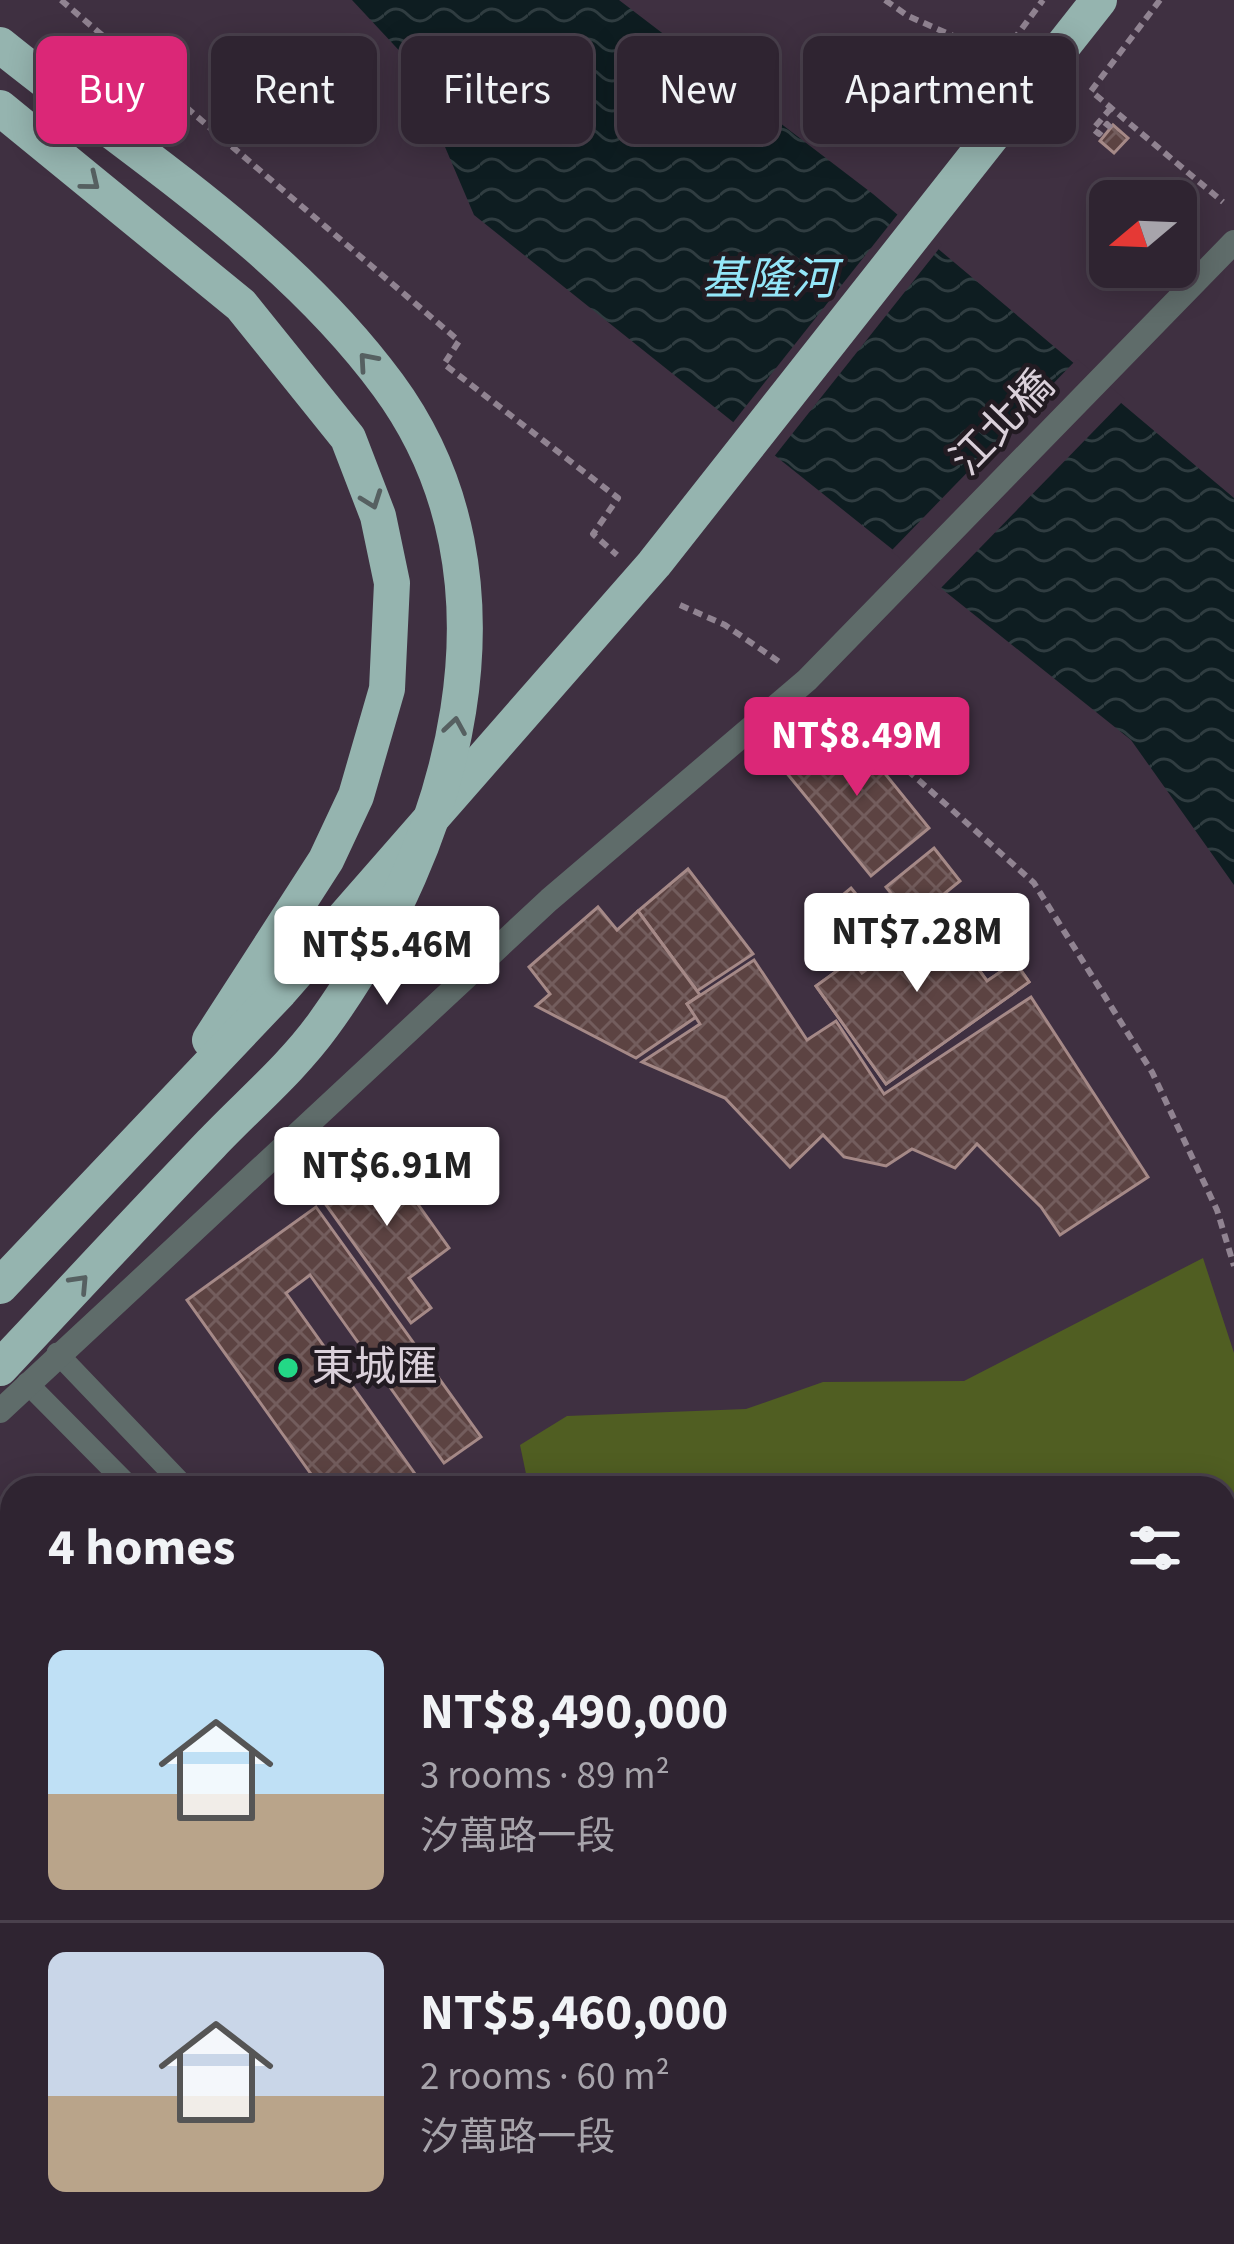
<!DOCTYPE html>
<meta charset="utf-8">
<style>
body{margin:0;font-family:"Source Sans 3","Noto Sans TC",sans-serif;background:#372c39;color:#f1f3f6;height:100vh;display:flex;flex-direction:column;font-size:45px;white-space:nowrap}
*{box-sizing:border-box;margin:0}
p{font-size:39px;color:#a7a4ab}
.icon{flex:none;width:66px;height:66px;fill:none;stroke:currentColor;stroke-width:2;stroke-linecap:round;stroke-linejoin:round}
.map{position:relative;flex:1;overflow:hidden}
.sheet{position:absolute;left:0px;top:1476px;width:1236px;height:768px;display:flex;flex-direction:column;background:#2f2431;border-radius:36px 36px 0 0;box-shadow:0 6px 30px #0003,0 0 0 3px #4a414d}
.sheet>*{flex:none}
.guide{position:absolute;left:36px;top:36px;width:1164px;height:108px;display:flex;gap:24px}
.needle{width:78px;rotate:251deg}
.controls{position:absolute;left:1089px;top:180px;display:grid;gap:24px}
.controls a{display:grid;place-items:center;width:108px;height:108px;border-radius:18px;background:#2f2431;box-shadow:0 6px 30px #0003,0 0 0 3px #4a414d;font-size:60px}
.price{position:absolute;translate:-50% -102px;padding:0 27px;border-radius:12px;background:#fff;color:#222;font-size:39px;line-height:78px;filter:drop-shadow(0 3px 6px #0008)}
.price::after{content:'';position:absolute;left:50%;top:72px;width:36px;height:27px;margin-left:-18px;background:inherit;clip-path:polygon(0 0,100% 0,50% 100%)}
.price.selected{background:#db2777;color:#fff}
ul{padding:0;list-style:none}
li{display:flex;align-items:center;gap:36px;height:300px;padding:0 48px}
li+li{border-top:3px solid #4a414d}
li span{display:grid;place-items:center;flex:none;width:336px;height:240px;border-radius:18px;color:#555}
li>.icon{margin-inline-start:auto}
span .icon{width:144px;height:144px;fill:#fffc;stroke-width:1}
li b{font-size:51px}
h2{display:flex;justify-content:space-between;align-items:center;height:144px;padding:0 48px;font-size:51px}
.pill{padding:0 42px;border-radius:18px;background:#2f2431;box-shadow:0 6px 30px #0003,0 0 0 3px #4a414d;font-size:42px;line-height:108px}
.pill.selected{background:#db2777;color:#fff}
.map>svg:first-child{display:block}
.grass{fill:#505e22}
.water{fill:url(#water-waves)}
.pier{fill:#3f3041}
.building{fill:url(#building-cross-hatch);stroke:#a58987;stroke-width:3;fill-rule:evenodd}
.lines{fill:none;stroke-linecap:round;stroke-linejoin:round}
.path{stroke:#908391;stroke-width:6;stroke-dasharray:9 6;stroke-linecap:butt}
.service{stroke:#5f6c6a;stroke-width:21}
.minor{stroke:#5f6c6a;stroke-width:24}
.tertiary{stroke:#5f6c6a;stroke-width:24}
.motorway{stroke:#95b4af;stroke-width:36}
.motorway-bridge{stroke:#95b4af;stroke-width:36}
.oneway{stroke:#566061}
.poi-dot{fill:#23d886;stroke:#221b22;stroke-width:4.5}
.labels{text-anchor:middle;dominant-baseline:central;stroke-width:9;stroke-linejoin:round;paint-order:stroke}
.street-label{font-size:42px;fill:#dad0da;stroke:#221b22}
.poi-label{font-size:42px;fill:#dad0da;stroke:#221b22;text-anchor:start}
.water-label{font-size:45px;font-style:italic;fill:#93e6f8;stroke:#221b22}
</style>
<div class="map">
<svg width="1234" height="2244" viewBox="0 0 1234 2244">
<defs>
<pattern id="water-waves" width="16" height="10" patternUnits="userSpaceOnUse" patternTransform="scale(3)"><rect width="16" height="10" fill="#0e1d21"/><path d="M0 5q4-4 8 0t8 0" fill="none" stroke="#303d41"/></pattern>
<pattern id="building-cross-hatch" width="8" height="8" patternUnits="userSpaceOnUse" patternTransform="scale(3)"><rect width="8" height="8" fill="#5c4342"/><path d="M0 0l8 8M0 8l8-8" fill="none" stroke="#735d5d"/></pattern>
</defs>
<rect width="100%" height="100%" fill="#3f3041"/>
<polygon class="grass" points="1203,1258 1234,1353 1234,1738 1224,1738 1224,1488 529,1488 520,1445 567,1416 746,1409 823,1382 964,1381"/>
<polygon class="water" points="352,0 619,0 873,194 1234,498 1234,885 1131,740 474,215 408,60"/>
<g class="pier">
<polygon points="901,210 942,245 773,458 731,425"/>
<polygon points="1077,359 1125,399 939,590 891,551"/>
</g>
<g class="building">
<polygon points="1113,125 1128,138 1114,153 1100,141"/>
<polygon points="844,723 929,828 871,876 785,771"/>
<polygon points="934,848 960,881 912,920 886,887"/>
<polygon points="688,869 753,954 697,991 638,911"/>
<polygon points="851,888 893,939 864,963 822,912"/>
<path d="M964,900L982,924L958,941L987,981L1015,962L1029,982L886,1084L816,986L852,960L862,973ZM938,952L964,987L895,1039L869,1005Z"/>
<polygon points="964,900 982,924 958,941 987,981 1015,962 1029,982 886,1084 816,986 852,960 862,973"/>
<polygon points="598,907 617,930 638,911 700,995 687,1004 696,1017 636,1058 536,1006 550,994 529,967"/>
<polygon points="754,960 807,1040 836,1021 884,1094 1031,997 1148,1177 1060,1235 1041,1207 977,1144 955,1168 912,1149 886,1166 844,1157 823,1135 790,1167 725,1098 642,1062 700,1024 687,1004"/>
<polygon points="380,1151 449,1248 409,1278 431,1308 411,1323 319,1195"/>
<polygon points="316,1207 481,1437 444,1463 310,1275 286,1293 425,1488 321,1488 187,1300"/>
<polygon points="1224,1953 1234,1960 1234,2090 1224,2101"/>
<polygon points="1234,2111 1234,2244 1164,2244 1152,2232 1224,2232 1224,2121"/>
<polygon points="969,2232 1064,2232 1075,2244 957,2244"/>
</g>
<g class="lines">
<g class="path">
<polyline points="61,0 459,341 444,364 618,498 593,534 617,555"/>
<polyline points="885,0 908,16 1001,57 1043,0"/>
<polyline points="1160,0 1091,91 1223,202"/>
<polyline points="1111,128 1107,124 1099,134 1093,129 1111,108"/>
<polyline points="680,605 725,625 781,663"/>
<polyline points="829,700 1034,883 1152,1072 1217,1210 1234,1266"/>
</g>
<g class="service">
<polyline points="57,1353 186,1488"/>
<polyline points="27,1383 131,1488"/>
<polyline points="1129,2232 1141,2244"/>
</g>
<g class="minor">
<polyline points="1224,1803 1234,1802"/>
<polyline points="113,2244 191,2232"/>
</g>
<g class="tertiary">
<polyline points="0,1411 549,900 807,680 1234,242"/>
<polyline points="0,2003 12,2028"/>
<polyline points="85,2232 86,2244"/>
</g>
<g class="motorway">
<polyline points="0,108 241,305 348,438 378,516 392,583 387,689 356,796 326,860 210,1040"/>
<polyline points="0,1286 280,991 654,564 1099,0"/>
</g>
<path class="motorway-bridge" d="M0,45C132,152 286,246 388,385C531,579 454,845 323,1025C292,1068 248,1105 211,1144C140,1218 70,1293 0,1368"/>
</g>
<defs><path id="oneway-chevron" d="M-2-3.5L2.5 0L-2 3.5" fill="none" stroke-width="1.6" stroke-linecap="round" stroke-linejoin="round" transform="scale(3)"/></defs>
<g class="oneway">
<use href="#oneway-chevron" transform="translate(91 182) rotate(39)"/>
<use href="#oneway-chevron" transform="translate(367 361) rotate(-131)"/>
<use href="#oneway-chevron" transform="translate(372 500) rotate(70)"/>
<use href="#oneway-chevron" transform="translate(455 726) rotate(-81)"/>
<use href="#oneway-chevron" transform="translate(80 1283) rotate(-47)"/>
</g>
<circle class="poi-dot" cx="288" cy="1368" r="12"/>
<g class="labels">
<g class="street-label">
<text transform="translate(1003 423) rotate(-46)">江北橋</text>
</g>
<g class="poi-label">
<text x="312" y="1368">東城匯</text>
</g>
<g class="water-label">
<text x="769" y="280">基隆河</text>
</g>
</g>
</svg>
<div class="controls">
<a><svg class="needle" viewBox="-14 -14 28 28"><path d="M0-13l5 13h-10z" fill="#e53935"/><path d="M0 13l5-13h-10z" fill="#a7a4ab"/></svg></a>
</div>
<b class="price selected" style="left:857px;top:799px">NT$8.49M</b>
<b class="price" style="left:917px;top:995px">NT$7.28M</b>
<b class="price" style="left:387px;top:1008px">NT$5.46M</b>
<b class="price" style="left:387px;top:1229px">NT$6.91M</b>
<div class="guide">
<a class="pill selected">Buy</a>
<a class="pill">Rent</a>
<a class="pill">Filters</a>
<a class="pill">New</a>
<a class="pill">Apartment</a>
</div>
<section class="sheet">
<h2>4 homes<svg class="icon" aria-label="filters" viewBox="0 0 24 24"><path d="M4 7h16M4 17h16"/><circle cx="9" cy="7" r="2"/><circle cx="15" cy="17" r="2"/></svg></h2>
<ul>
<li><span style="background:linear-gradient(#bfe0f5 60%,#b9a48a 0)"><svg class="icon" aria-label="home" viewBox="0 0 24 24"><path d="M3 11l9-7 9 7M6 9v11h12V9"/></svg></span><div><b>NT$8,490,000</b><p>3 rooms · 89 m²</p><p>汐萬路一段</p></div></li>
<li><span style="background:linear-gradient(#c9d6e8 60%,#b9a48a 0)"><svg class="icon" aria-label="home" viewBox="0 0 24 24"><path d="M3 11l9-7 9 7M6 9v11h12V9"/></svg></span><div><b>NT$5,460,000</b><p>2 rooms · 60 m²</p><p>汐萬路一段</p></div></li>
</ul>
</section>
</div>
